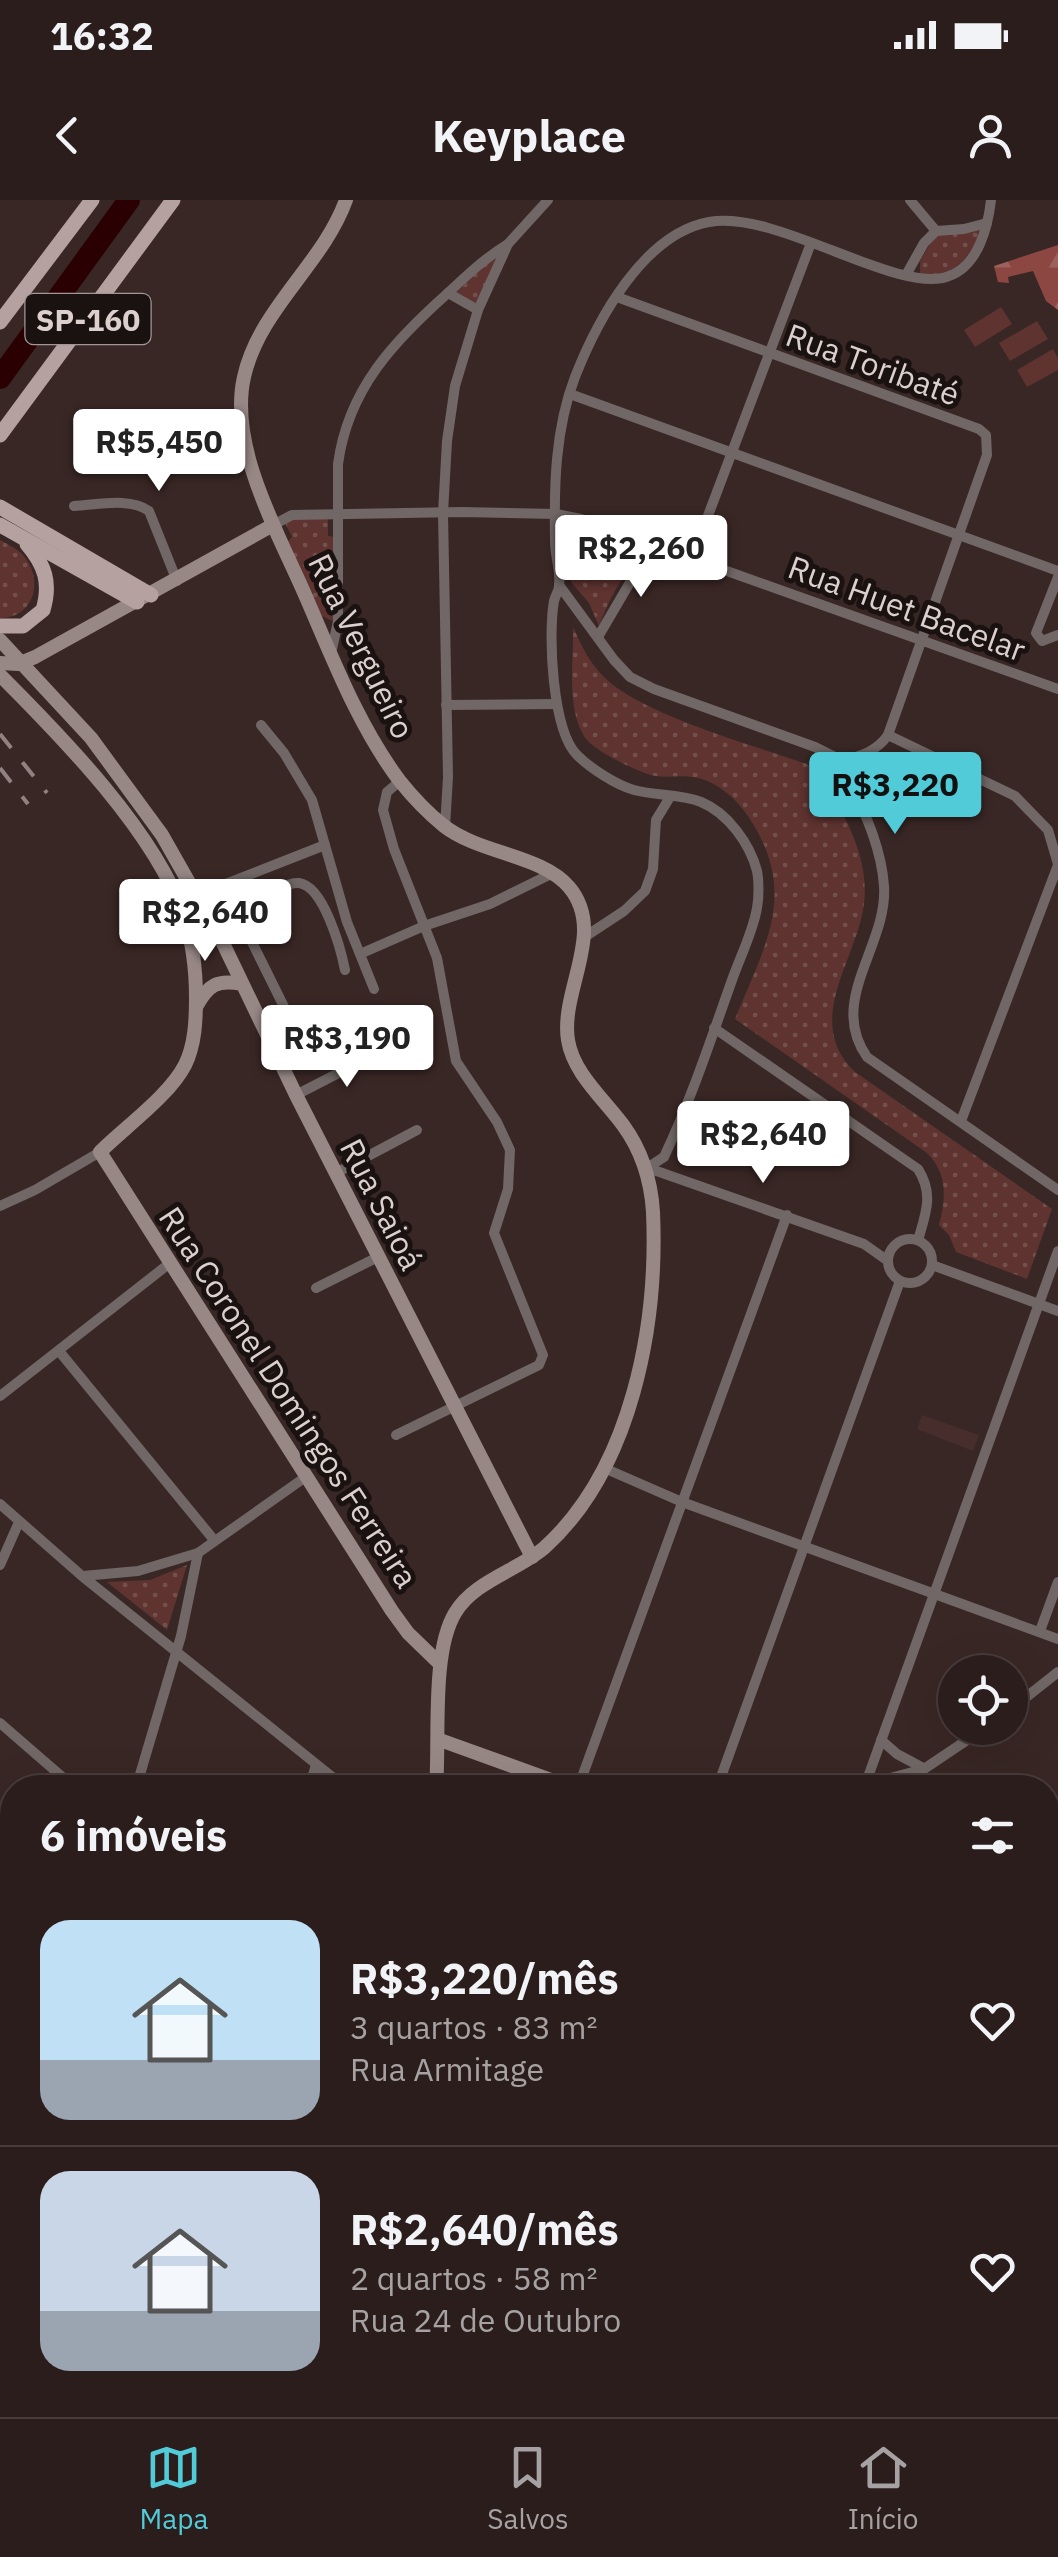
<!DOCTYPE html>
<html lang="pt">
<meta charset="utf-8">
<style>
body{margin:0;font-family:"IBM Plex Sans",sans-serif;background:#332625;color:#f1f3f6;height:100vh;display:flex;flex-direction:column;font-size:38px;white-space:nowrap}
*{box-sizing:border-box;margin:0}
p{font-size:32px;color:#a6a2a3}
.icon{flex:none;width:55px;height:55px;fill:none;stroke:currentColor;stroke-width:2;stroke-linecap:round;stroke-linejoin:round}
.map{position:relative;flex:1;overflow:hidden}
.details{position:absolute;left:0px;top:1575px;width:1060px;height:642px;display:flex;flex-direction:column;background:#2b1d1c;border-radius:40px 40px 0 0;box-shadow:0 10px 40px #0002,0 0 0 2px #473b3b}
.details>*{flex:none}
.controls{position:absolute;left:938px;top:1455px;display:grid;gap:20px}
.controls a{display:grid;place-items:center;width:90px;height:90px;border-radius:50%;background:#2b1d1c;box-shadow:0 10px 40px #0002,0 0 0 2px #473b3b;font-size:50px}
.price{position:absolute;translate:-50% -85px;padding:0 22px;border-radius:10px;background:#fff;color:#222;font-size:32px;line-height:65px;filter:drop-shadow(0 2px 5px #0008)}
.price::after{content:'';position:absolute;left:50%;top:60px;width:30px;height:22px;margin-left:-15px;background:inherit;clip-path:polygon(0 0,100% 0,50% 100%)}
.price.selected{background:#52cbd8;color:#111}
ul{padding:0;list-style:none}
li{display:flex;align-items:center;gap:30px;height:250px;padding:0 40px}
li+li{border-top:2px solid #473b3b}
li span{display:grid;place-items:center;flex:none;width:280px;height:200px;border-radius:30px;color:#555}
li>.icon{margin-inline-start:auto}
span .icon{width:120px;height:120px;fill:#fffc;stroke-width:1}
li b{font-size:42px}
h2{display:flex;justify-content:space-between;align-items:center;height:120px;padding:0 40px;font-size:42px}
.status{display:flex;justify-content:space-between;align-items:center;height:70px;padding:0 50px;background:#2b1d1c;direction:ltr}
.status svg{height:28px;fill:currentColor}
header{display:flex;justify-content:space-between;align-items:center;height:130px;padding:0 40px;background:#2b1d1c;font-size:45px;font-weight:800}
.dock{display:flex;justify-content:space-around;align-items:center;height:140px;border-top:2px solid #473b3b;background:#2b1d1c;font-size:28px;color:#a6a2a3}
.dock a{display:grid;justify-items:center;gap:5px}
.dock .selected{color:#52cbd8}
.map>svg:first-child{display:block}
.built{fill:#472e2c}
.forest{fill:url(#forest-firs)}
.park{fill:url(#park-dots)}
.pitch{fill:#5e3330}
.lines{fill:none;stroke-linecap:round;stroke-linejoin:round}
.river{stroke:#2b0002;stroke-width:22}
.street{stroke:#706766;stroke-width:10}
.secondary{stroke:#978886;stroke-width:14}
.primary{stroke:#b5a19f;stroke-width:15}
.rail{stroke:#918281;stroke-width:4;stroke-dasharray:18 18;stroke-linecap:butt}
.labels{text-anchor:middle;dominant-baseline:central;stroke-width:10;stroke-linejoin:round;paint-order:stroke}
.shield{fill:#1a1211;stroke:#a29796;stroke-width:2.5}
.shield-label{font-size:30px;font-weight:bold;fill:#dcd0cf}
.street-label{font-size:32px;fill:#dcd0cf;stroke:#1a1211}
</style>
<div class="status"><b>16:32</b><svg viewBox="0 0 49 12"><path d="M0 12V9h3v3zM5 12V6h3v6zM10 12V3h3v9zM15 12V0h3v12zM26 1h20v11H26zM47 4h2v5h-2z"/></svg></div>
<header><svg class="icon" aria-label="back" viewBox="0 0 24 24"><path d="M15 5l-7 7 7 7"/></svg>Keyplace<svg class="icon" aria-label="person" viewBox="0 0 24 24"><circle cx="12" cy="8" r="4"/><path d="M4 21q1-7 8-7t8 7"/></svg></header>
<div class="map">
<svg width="1058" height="2217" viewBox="0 0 1058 2217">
<defs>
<pattern id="forest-firs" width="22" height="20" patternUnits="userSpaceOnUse" patternTransform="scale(2.5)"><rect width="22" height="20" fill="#8c4743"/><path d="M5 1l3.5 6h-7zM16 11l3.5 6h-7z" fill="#9c605d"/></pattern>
<pattern id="park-dots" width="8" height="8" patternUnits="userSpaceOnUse" patternTransform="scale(2.5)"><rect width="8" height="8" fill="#5e3330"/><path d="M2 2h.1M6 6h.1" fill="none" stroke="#74504d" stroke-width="1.8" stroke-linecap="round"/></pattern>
</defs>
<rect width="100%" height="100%" fill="#392725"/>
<polygon class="built" points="922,1215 979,1235 973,1251 917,1229"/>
<polygon class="forest" points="1058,45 1058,110 1046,101 1033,71 1008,77 1009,83 998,82 994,66"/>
<g class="park">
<path d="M983,27C969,57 957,79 920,73V61L936,34H964Z"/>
<polygon points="501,54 476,104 456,93 489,60"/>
<polygon points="328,318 328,336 335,337 333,421 317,414 286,343 292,337 283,319"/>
<path d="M564,325L656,349C624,366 612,394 599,426L589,403L571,382Z"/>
<path d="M0,340C7,344 16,348 21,353C45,377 36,418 0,418Z"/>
<path d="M573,427C582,447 590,464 606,479C644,515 755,546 807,564C827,575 833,594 843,614C857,642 868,671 864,704C857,760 802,821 855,872L1052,1009L1027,1079L956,1052L949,1035L939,1025C946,998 948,974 927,953L735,819C766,743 799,692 748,616C736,598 715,580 693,577C680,575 667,578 655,576C639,573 597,552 587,540C565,511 574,461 573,427Z"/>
<polygon points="187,1365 167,1430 107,1382 150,1380"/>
</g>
<g class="pitch">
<polygon points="1001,107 1012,124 975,147 964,130"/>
<polygon points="1037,121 1048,139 1010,161 999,143"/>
<polygon points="1053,149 1058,158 1058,170 1027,187 1017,170"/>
</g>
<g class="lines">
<polyline class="river" points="0,178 129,0"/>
<g class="street">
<polyline points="910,0 936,31"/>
<polyline points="906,75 924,43 936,31 964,29 987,23"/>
<polyline points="448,93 478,110"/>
<path d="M617,97L979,229L986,235L987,255L888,535C877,551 860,557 841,560"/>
<polyline points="570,194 1058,371"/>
<path d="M74,306C97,305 130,297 149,311L177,381"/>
<polyline points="273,325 292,315 462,312 556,314 581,319 1058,489"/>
<polyline points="692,358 811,43"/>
<polyline points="1058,377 1036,433 1042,441 1058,435"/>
<path d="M559,385L614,460L630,477L654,489L815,547L841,560C858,600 881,641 884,686C888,746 827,800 867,857L1058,990"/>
<polyline points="598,437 632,379 672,349"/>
<path d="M331,454L338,421V264C348,189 394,141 448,93C467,75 485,58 508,44"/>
<polyline points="446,505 556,504"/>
<polyline points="261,525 284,553 312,600 347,722 374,789"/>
<polyline points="888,535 1015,596 1048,630 1058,664"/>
<polyline points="445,627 448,577 443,313 447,241 455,186 478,110 508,44 548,0"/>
<polyline points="229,683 242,707"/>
<polyline points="195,696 325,645"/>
<polyline points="583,738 624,711 645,691 653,669 656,620 670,597"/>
<polyline points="360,754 424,726 490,704 553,673"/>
<path d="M714,828L918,969C934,994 926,1013 918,1040"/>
<path d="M295,829L242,722V707C257,700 283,682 299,683C324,686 341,750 345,770"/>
<polyline points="296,895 381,851"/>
<polyline points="961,921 1058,665"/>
<path d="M647,968L664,957C691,900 711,839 732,780C740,757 753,732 757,708C759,697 759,681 757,671C750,644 728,613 701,602C681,594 656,596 634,590C616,585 590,568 577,555C552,530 548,434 554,401C555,396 559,391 559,386C561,373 555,356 555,341C554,286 555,229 575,177C597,121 643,34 709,22C776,9 899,96 949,76C978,66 988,27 991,0"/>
<polyline points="648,968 864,1044 888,1061"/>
<polyline points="336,973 417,930"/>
<polyline points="0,1006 35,990 100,952"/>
<circle cx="910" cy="1061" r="22"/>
<polyline points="932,1065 1058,1111"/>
<polyline points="316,1088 378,1057"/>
<polyline points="59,1151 214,1340"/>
<polyline points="0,1196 170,1063"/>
<polyline points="396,1235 539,1165 543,1155 494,1033 508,989 510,950 497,922 456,861 437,758 394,649 383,610 387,592 400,581"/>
<polyline points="604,1268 682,1302 1058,1439"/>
<polyline points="0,1304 82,1376 346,1588"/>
<polyline points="0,1365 19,1322"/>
<polyline points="83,1376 138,1371 198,1353 307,1276"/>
<polyline points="1040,1431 1058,1382"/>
<polyline points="1010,1510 1058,1472"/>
<polyline points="0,1523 75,1588"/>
<polyline points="881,1540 897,1554 923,1568"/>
<polyline points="864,1585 924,1569 985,1528"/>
<polyline points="136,1588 181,1436 198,1353"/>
<polyline points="309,1588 316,1565"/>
<polyline points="578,1588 787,1015"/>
<polyline points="717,1588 900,1081"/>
<polyline points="864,1588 1058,1051"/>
<polyline points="0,1706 12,1717"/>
<polyline points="1048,1762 1058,1766"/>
<polyline points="0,1809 12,1797"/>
<polyline points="1048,1992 1058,1996"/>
<polyline points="1048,2112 1058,2083"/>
<polyline points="0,2161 12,2146"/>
<polyline points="1011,2205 1043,2217"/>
<polyline points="556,2217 560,2205"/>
<polyline points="781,2217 786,2205"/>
</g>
<g class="secondary">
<path d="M346,0C323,64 259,109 244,177C228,247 279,334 306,397C333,459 358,525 399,580C411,595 429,614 444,626C480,654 542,655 569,687C607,732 560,790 568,840C573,873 604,899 623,925C642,951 651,980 653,1012C658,1125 632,1269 544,1348C517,1371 474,1381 455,1413C431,1453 440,1539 436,1588"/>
<polyline points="0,440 91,538 162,635 221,739 296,895 532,1357"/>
<polyline points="0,463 18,464 35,457 273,325"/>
<path d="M0,475C62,537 156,633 184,716C193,743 196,770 196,798C196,820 195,845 185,865C169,896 125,927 100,952L392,1411L408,1433L439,1463"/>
<path d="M196,807C208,785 217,779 242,784"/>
<polyline points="440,1540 573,1588"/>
<polyline points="1048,1628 1058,1618"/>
<polyline points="0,2023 12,2029"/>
<polyline points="407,2205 440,2217"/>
<polyline points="244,2217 249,2205"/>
<polyline points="358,2217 361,2205"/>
</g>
<g class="primary">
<polyline points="0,122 92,0"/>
<polyline points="0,235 173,0"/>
<polyline points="0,307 151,395"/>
<polyline points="0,325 137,402"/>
<path d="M0,426H23L43,410C51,383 45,365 27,344"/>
</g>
<g class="rail">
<polyline points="0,534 47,593"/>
<polyline points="0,568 28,604"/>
</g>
</g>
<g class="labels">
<rect class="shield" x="25.5" y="94" width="125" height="50" rx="8"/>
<g class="shield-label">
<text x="88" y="119">SP-160</text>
</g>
<g class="street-label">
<text transform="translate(873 164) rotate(20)">Rua Toribaté</text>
<text transform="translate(907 408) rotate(20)">Rua Huet Bacelar</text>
<text transform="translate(362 446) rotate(64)">Rua Vergueiro</text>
<text transform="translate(382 1004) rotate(63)">Rua Saioá</text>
<text transform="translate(289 1197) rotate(57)">Rua Coronel Domingos Ferreira</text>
</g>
</g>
</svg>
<div class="controls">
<a><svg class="icon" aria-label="locate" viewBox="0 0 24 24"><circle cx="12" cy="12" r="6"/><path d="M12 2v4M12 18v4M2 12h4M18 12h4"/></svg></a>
</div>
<b class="price" style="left:159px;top:294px">R$5,450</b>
<b class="price" style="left:641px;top:400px">R$2,260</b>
<b class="price selected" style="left:895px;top:637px">R$3,220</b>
<b class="price" style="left:205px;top:764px">R$2,640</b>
<b class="price" style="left:347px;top:890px">R$3,190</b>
<b class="price" style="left:763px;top:986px">R$2,640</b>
<section class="details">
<h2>6 imóveis<svg class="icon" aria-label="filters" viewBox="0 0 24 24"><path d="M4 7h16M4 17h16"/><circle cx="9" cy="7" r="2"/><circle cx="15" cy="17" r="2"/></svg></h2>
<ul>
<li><span style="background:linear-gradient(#bfe0f5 70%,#9aa5b1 0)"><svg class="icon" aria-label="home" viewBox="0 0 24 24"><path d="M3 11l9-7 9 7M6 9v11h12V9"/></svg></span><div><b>R$3,220/mês</b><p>3 quartos · 83 m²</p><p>Rua Armitage</p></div><svg class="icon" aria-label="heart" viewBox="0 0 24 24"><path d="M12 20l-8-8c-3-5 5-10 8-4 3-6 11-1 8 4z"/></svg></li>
<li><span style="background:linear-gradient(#c9d6e8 70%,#9aa5b1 0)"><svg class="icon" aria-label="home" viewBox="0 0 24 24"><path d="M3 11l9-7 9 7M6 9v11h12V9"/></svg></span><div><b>R$2,640/mês</b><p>2 quartos · 58 m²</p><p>Rua 24 de Outubro</p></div><svg class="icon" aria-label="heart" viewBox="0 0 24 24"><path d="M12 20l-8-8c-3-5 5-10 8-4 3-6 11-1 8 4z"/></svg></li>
</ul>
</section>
</div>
<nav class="dock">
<a class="selected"><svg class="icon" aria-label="map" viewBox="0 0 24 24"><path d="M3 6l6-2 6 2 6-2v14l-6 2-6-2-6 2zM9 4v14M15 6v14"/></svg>Mapa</a>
<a><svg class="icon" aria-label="saved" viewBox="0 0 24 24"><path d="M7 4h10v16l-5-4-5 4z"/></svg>Salvos</a>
<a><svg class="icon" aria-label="home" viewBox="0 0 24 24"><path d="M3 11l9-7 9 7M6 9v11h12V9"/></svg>Início</a>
</nav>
